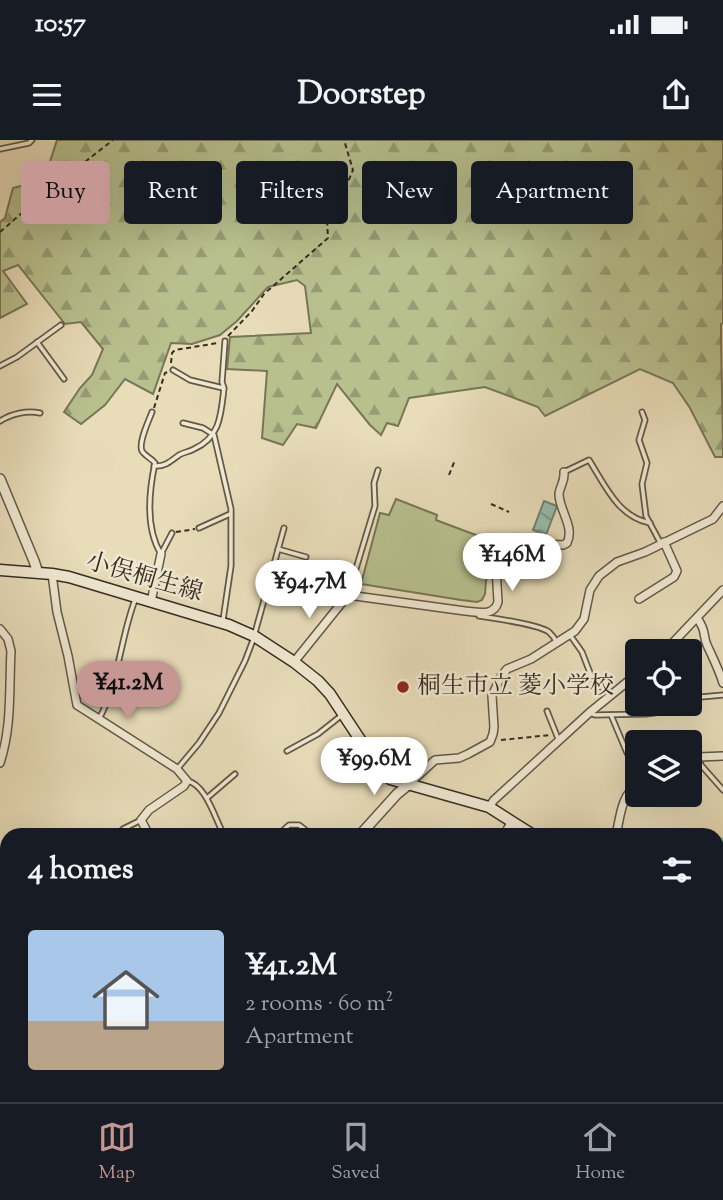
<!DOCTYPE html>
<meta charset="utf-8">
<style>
body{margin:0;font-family:"Sorts Mill Goudy","Noto Serif JP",serif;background:#20242c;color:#f1f3f6;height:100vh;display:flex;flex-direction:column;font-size:26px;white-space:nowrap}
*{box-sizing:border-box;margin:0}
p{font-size:23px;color:#9ea1a6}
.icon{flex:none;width:38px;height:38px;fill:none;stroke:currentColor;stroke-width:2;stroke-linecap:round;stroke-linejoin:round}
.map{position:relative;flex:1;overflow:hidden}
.drawer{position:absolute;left:0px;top:688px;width:724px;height:275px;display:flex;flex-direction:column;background:#171b24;border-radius:21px 21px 0 0;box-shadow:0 7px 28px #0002}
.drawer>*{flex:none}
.guide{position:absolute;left:21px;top:21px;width:682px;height:63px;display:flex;gap:14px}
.controls{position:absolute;left:625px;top:499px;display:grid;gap:14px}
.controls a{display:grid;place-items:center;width:77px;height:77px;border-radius:7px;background:#171b24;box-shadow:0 7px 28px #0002;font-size:35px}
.price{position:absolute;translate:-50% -60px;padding:0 16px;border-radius:24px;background:#fff;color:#222;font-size:23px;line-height:46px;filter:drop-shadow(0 2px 4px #0008)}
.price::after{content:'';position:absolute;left:50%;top:42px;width:21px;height:16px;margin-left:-10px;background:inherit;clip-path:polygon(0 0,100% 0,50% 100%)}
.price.selected{background:#c59692;color:#111}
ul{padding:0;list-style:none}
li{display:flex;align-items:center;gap:21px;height:175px;padding:0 28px}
li span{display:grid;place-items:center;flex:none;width:196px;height:140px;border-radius:7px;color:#555}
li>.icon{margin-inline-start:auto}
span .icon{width:84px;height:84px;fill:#fffc;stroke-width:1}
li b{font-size:30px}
h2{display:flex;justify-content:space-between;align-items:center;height:84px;padding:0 28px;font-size:30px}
.tag{padding:0 24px;border-radius:7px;background:#171b24;box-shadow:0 7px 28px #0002;font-size:24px;line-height:63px}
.tag.selected{background:#c59692;color:#111}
.status{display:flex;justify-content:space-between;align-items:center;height:49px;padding:0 35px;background:#171b24;direction:ltr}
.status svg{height:19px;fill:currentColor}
header{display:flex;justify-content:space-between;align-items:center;height:91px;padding:0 28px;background:#171b24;font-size:32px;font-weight:700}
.tabs{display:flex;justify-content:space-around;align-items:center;height:98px;border-top:2px solid #363941;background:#171b24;font-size:19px;color:#9ea1a6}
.tabs a{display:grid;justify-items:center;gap:4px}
.tabs .selected{color:#c59692}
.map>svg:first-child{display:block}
.forest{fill:url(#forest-firs);stroke:#777658;stroke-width:2}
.pitch{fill:#b8c08e;stroke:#777658;stroke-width:2}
.water{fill:url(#water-waves);stroke:#708376;stroke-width:2}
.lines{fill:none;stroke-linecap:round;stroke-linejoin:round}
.stream{stroke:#708376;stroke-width:2.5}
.river{stroke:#97bcae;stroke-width:14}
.service-casing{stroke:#625947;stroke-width:7}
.minor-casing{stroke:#625947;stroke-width:10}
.tertiary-casing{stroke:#625947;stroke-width:12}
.secondary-casing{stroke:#362d21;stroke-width:13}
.path{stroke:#362d21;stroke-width:2;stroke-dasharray:5 3.5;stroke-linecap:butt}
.service{stroke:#f0e8d2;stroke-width:3.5}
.minor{stroke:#f0e8d2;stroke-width:7}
.tertiary{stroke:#f0e8d2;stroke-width:9}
.secondary{stroke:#f0e8d2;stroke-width:10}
.poi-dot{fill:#8f2418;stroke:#f0e8d2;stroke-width:2.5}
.labels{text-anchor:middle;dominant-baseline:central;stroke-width:5;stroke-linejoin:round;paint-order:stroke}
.street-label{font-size:24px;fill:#362d21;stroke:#f0e8d2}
.poi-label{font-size:24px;fill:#362d21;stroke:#f0e8d2;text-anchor:start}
</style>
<div class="status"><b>10:57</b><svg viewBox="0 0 49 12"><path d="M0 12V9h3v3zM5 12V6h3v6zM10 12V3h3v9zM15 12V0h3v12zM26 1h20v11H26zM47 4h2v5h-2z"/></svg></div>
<header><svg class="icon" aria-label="menu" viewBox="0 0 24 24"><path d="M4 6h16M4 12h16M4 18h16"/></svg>Doorstep<svg class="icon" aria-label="share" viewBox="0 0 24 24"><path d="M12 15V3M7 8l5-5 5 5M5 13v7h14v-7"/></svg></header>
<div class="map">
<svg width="723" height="962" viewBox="0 0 723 962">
<defs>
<pattern id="forest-firs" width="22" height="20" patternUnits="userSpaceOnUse" patternTransform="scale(1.75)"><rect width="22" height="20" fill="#b8c08e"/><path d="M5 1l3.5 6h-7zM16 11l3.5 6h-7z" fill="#969c74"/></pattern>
<pattern id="water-waves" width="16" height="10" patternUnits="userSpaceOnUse" patternTransform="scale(1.75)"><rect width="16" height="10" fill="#97bcae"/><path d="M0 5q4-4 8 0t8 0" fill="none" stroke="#7c998d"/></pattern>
</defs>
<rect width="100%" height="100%" fill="#e8dcb9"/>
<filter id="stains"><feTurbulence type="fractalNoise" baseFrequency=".00286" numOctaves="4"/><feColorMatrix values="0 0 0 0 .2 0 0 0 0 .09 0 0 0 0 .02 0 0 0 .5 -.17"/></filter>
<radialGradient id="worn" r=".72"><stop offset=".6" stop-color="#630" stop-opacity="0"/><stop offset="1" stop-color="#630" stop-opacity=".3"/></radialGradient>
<path class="forest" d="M57,0H723V183L721,184C721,228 723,272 723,317H715L690,268L673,243L640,229L545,276L538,267L485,247L409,258L398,286L387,283L381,295L370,285L337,244L316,288L297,284L283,305L262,298L267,231L227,229L230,197L311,193L305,146L297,140L268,147L237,181L220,195L192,204L171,203L153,254L125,239L105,265L81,284L64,272L80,248L92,235L103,209L81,182L65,184L18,125L3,131L27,164L0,178V82L5,78L13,48L44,40Z"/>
<polygon class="pitch" points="396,359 437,375 436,380 489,400 485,454 482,460 477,462 461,460 361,444 380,373 389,375"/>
<polygon class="water" points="544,361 557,366 546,395 533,390"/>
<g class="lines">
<polyline class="stream" points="516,956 518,962"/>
<g class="river">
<polyline points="718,708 723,704"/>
<polyline points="108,962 112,956"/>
</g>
<g class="service-casing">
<g id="service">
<polyline points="0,9 29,3 32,0"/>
<polyline points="37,202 64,239"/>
<polyline points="0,226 17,217 61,185"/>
<polyline points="173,230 190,240 223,248"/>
<path d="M152,272C149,280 138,303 142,311C144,315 152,319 155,323C149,351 145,388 161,414"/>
<polyline points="642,272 645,280 639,300 647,323 642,344 646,376 661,404"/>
<path d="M0,281C11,274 27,270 40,273"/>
<polyline points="183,283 203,288 214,295 231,369 231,426 223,480"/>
<path d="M154,326C165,327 171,321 179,315C184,312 189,312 194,309C221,297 221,273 224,248L222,242L225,201"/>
<path d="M564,332L589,320C605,345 618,377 650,383"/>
<polyline points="199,388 230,374"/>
<polyline points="278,409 306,417"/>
<polyline points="161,414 172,393"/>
<polyline points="348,455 375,366 374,343 378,330"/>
<path d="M479,476C493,478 539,485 549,492C551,494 555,499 556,501"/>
<polyline points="570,495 582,512 592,538 610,555"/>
<polyline points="690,558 723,555"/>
<polyline points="547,571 559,601"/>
<polyline points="590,573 595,575 646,574 654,573 673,564"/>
<polyline points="611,575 627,613 637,629"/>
<path d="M99,579C119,542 120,499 135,460"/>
<polyline points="287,611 318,594 342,575"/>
<polyline points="699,618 701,625 723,650"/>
<polyline points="178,628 199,603 219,573 245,521 253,500 284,388"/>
<path d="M187,641C206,644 215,679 224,695"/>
<polyline points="207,658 235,634"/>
<polyline points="117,695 123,689 141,680"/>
<polyline points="278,695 289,685 299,685 312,695"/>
<polyline points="0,784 4,779 7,783"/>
</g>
</g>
<g class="minor-casing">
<g id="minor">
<polyline points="52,434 57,472 68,516 77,565 177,629 187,641 184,646 149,670 141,680 149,695"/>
<polyline points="639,459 674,437 677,431 664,402"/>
<polyline points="151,462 161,414"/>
<path d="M697,478C707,492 702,493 707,505C713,518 719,530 723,543"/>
<path d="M0,489L8,499L11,511C9,548 12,587 0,623"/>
<polyline points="665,511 723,450"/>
<path d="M294,522L348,455L465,471C478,472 494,477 498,462L495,409L530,403L563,405L567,403C575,387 559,370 559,354C560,345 565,342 564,332"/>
<polyline points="690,619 699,617 723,616"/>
<polyline points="408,645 435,620 459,618 468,614 490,602 493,594 494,587 492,556 500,538 507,529 531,519 575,491 584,479 590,450 599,436 617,422 645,412 713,379 723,366"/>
<polyline points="489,667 494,660 589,573 637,534"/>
<polyline points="504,695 512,681"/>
<path d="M616,695C620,679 621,654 637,646"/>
<polyline points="718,735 723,721"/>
<polyline points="0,772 4,779"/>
<polyline points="718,784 723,778"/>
<polyline points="718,916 723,915"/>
<polyline points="718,954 723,955"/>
<polyline points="116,956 121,962"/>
<polyline points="247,956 253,962"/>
<polyline points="659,961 682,956"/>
<polyline points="214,962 231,956"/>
</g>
</g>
<g class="tertiary-casing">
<g id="tertiary">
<polyline points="0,339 34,421 38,433"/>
<polyline points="360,695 397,654 408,645"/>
<polyline points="0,948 7,944"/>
</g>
</g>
<g class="secondary-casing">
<g id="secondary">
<polyline points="0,430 52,434 69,437 229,485 254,496 294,522 318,541 330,554 380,630 390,639 489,667 533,695"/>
<polyline points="658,962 659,956"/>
</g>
</g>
<g class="path">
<polyline points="0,92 45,53 113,0"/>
<polyline points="228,196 252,171 264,154 328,98 327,80 339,63 353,30 344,0"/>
<polyline points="171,223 172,213 175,210 218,203"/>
<polyline points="154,268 165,233 168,232"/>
<polyline points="449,335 455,320"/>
<polyline points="491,364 509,372"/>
<polyline points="176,392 195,389"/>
<polyline points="501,600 550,595"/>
<polyline points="97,962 102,956"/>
</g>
<use href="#service" class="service"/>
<use href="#minor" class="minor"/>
<use href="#tertiary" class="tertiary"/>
<use href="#secondary" class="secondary"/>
</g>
<circle class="poi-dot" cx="403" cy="547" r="7"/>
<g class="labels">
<g class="street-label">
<text transform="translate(144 438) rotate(16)">小俣桐生線</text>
</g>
<g class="poi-label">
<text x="417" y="547">桐生市立 菱小学校</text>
</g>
</g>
<rect width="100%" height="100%" filter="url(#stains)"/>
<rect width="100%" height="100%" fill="url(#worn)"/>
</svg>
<div class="controls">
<a><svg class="icon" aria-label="locate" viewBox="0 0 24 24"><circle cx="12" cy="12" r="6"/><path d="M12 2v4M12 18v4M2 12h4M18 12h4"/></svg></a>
<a><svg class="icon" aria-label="layers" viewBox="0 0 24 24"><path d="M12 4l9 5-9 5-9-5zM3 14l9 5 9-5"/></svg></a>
</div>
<b class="price" style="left:512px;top:453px">¥146M</b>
<b class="price" style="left:309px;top:480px">¥94.7M</b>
<b class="price selected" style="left:128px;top:581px">¥41.2M</b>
<b class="price" style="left:374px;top:657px">¥99.6M</b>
<div class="guide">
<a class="tag selected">Buy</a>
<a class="tag">Rent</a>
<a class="tag">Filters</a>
<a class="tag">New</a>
<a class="tag">Apartment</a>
</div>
<section class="drawer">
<h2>4 homes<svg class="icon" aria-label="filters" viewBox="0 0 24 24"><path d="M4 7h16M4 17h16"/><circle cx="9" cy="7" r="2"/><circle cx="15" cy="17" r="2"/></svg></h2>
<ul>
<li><span style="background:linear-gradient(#a9c7e8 65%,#b9a48a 0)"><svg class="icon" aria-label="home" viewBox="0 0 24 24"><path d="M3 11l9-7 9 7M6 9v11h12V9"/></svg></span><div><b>¥41.2M</b><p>2 rooms · 60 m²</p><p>Apartment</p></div></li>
</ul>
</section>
</div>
<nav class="tabs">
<a class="selected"><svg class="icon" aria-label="map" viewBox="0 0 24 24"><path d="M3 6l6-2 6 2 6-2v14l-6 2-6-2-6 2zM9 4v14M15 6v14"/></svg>Map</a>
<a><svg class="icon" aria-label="saved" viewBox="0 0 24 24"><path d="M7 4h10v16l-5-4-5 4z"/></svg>Saved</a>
<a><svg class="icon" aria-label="home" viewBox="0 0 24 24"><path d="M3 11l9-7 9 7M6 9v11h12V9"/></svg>Home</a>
</nav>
